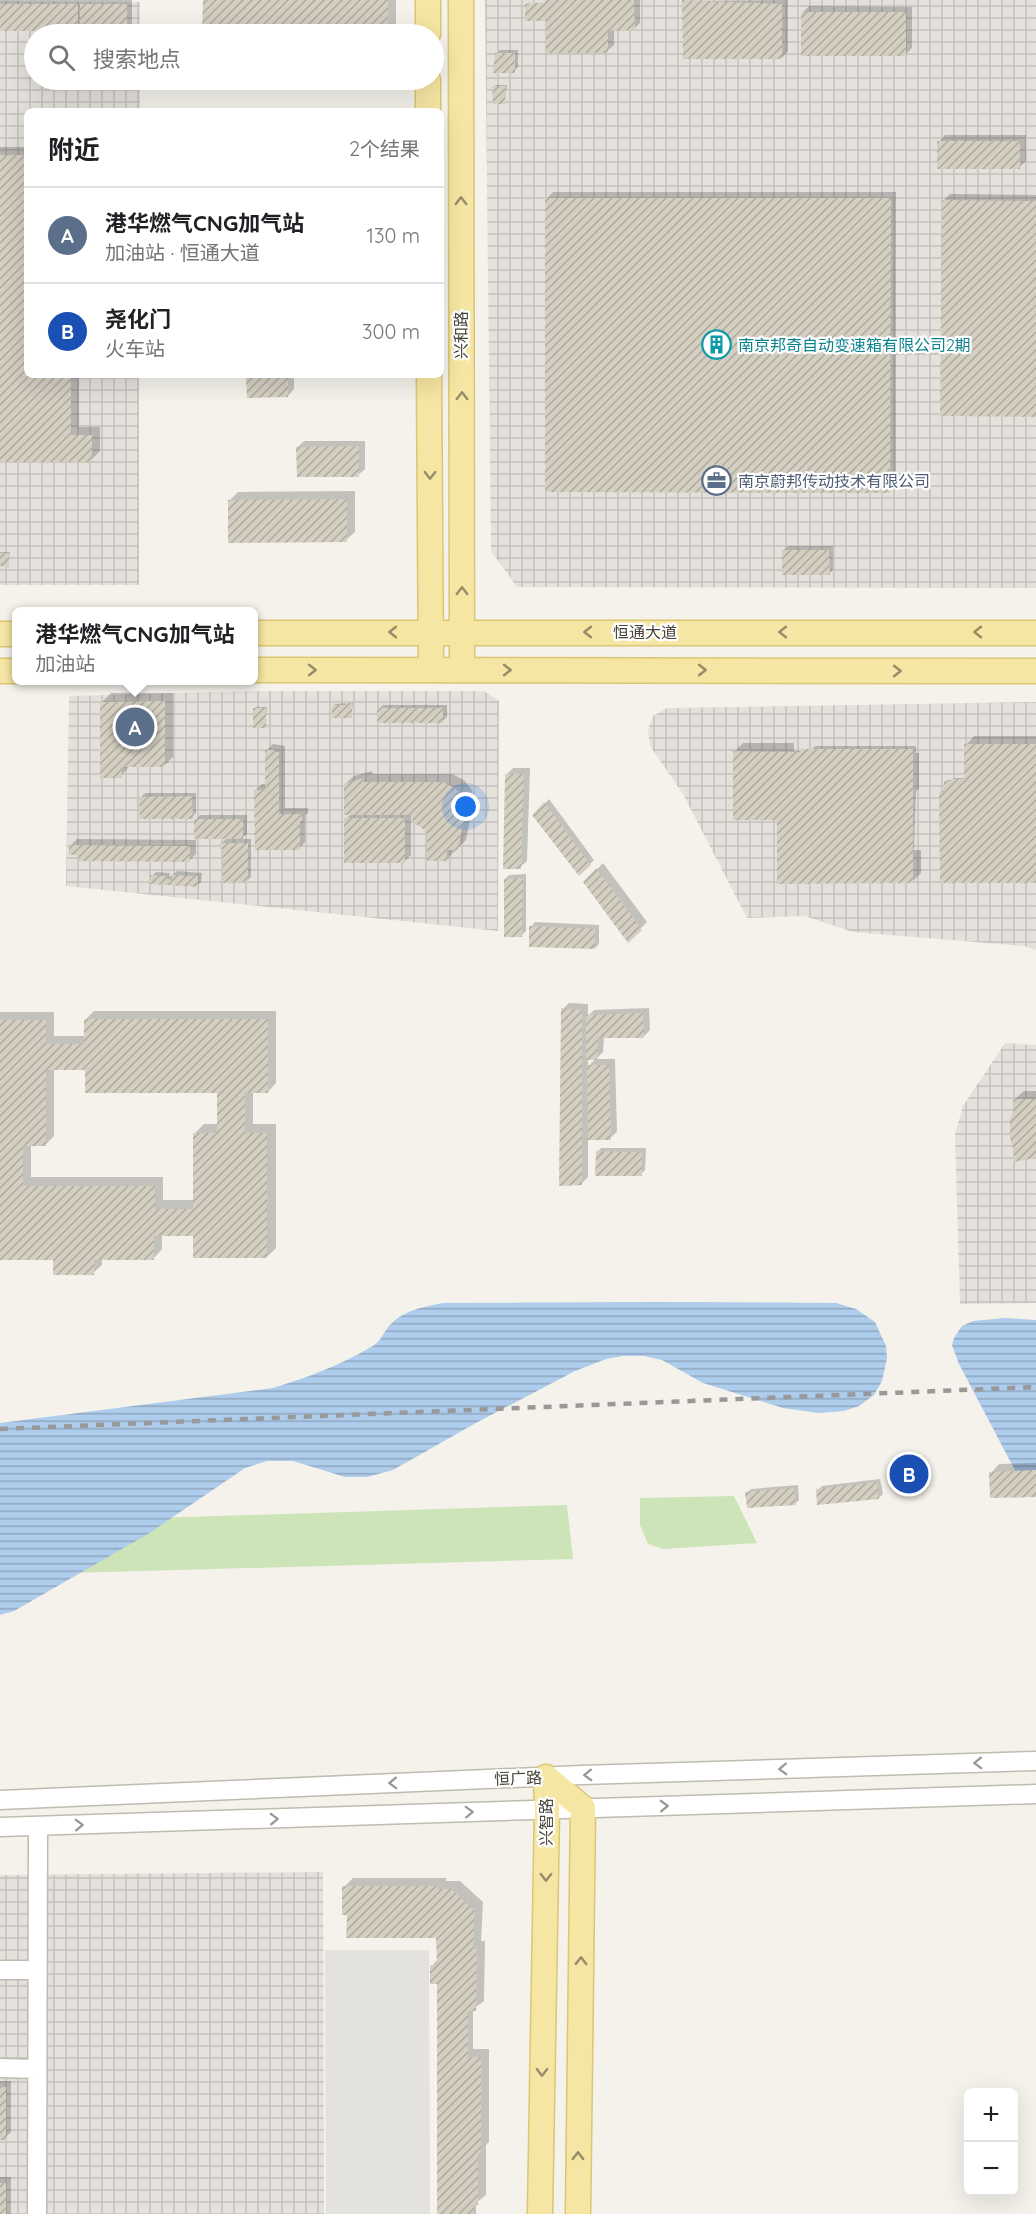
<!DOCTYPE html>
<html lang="zh">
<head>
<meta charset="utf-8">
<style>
	body { margin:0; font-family:Quicksand,"Noto Sans SC",sans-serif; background:#f2f2f2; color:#202124 }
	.controls { position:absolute; right:18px; bottom:18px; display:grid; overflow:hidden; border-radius:9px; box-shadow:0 6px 24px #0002 }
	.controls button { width:54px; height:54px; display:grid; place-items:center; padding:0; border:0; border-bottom:2px solid #e0e0e0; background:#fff; color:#202124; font:30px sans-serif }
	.you { position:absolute; left:466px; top:807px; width:21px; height:21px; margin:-15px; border:4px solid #fff; border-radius:50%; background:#1a73e8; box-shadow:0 0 0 9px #1a73e833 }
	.badge { display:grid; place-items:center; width:39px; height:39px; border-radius:50%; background:#db2777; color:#fff; font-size:20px; font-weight:700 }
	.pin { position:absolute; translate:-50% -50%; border:3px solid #fff; box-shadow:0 2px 6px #0006 }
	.popup { position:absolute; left:12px; top:607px; width:246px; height:78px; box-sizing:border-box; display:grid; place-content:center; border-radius:9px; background:#fff; filter:drop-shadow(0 2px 4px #0005); font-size:20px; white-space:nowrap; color:#757577 }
	.popup b { font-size:22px; color:#202124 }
	.popup::after { content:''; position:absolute; left:50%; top:100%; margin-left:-12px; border:12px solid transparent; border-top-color:#fff }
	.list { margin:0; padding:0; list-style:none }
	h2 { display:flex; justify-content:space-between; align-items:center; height:78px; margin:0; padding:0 24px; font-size:26px }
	h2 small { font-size:20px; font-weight:400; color:#757577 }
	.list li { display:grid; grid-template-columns:39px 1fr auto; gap:18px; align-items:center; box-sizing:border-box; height:96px; padding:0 24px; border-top:2px solid #e0e0e0 }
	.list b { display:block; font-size:22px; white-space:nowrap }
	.list p { margin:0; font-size:20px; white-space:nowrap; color:#757577 }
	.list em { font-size:20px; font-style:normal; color:#757577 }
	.icon { flex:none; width:33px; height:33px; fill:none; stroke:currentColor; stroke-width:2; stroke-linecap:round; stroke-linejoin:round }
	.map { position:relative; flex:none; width:1036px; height:2214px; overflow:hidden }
	.search { position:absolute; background:#fff; box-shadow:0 6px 24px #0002; left:24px; top:24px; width:420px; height:66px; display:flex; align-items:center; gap:15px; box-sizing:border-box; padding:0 21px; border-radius:33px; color:#757577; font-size:22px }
	.panel { position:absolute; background:#fff; box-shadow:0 6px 24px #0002; left:24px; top:108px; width:420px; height:270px; border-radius:9px }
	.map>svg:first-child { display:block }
	.industrial { fill:url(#industrial-grid) }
	.grass { fill:#cce4b8 }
	.parking { fill:#e3e2df }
	.water { fill:url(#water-rules) }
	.shadow { fill:#0003; fill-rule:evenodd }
	.building { fill:url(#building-hatch); fill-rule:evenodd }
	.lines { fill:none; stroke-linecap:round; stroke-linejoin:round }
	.minor-casing { stroke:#bfbbae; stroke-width:21 }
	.major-casing { stroke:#dac673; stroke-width:27 }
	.minor { stroke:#fff; stroke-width:18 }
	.major { stroke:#f6e6a3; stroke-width:24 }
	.rail { stroke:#999; stroke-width:4.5; stroke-dasharray:8 8; stroke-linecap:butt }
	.oneway { stroke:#968d69 }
	.oneway2 { stroke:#9a9893 }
	.labels { text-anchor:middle; stroke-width:4.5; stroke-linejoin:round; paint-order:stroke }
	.street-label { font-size:16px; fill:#48443a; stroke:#fff }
	.culture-label { font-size:16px; fill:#0d838f; stroke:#fff; text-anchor:start }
	.service-label { font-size:16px; fill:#4e5e75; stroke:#fff; text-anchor:start }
</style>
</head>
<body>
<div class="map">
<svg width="1036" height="2214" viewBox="0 0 1036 2214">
	<defs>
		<pattern id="industrial-grid" width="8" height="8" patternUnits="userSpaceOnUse" patternTransform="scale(1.5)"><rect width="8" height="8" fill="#e4e1dc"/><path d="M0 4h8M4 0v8" fill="none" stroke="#c5c2be"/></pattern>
		<pattern id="water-rules" width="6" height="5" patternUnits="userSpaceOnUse" patternTransform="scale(1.5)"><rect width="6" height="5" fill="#aecceb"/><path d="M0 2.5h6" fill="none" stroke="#90a7bf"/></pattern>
		<pattern id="building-hatch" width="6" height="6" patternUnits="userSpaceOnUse" patternTransform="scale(1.5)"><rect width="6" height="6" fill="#d5cfc2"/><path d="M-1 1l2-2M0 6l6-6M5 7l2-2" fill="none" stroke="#afaa9f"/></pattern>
	</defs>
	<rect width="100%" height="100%" fill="#f4f2eb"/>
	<path class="industrial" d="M485 0H1036V588L517 587 491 551Z
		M0 1 140 2V34H34V80H140V111H27V375H139V585H0Z
		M251 691H484L499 701 498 931 66 886 69 696Z
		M1036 702V950L1024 946 853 932 805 916 747 918 683 794 650 746 648 730 653 716 667 708Z
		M1005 1043 1036 1045V1303L960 1304 955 1134 963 1106Z
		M323 1872 324 2214H0V1875Z"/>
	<path class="grass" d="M734 1496 757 1543 663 1549 648 1544 640 1525V1498Z
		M567 1505 573 1559 0 1575V1523Z"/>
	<path class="parking" d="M325 1950H429L430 2214H326Z"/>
	<path class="water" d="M657 1302 836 1303 856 1309 875 1322 886 1346 887 1358 882 1381 874 1395 859 1406 844 1411 818 1413 783 1408 703 1383 662 1360 644 1356H623L606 1359 575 1371 474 1424 393 1470 367 1477H345L293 1461H267L245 1468 148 1534 14 1611 0 1615V1423L273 1388C306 1378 341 1365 371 1347 380 1343 383 1333 389 1326 403 1310 424 1307 443 1303Z
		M1005 1318 1036 1320V1496L1018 1476 959 1364 952 1345 954 1338 962 1326 973 1321Z"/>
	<path class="shadow" d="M0 0H132V24H138V34H125V32L118 29 81 26 77 30 0 29Z
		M204 0H396V34H204Z
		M553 0H640V23L634 29H614V45L607 51 547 19 527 4 529 2V5L553 2Z
		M788 0V51L782 58 683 1Z
		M809 6 912 7V48L906 54 802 13Z
		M500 50H518V67L514 71 496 54Z
		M118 80H138L131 86H118Z
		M204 80H393L387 85 204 84Z
		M495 85H507L504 103 494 87Z
		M945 135H1026V161L1020 167 939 142Z
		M0 147H27V375H79V427H100V451L91 460H0Z
		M553 192H896V485L889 491 547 198Z
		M950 194 1036 195V415L943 201Z
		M248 375H294V389L288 396Z
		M304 441H365V469L358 475 298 447Z
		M355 491V532L346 540 229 501 238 492Z
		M788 546H833V570L829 574 784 550Z
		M0 552H10L8 565H0Z
		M111 693H173V757L165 765H130L121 776 102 702Z
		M353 703 351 717 333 706 335 704Z
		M383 705H447V717L443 721 379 709Z
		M256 707H267L265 727 255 709Z
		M974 736H1036V882L941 793 945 789 947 780H952L954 778H966V745Z
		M743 743H794V751H810L815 746H916V753H919V789L916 791 914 850H921V873L912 882 778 819 734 752Z
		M273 744 285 746V808H308V813L305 815V842L299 849 255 791 262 784H267V750Z
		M513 768H530L527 861 520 867 507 774Z
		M372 771V774H452L464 780 472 790 473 804 466 840 447 859 429 832 411 813V855L405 861 346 819 351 814 345 784 354 776Z
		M145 793H196V813L192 817 141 797Z
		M549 799 594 860 580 874 534 815Z
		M200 815H247V834L241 839H251V877L247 881 222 843 227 838H196V854L190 860 80 854 71 845 77 839 196 840V820Z
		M603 863 647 922 628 941 585 882Z
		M177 871 202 873 201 882 197 886 152 876 156 872 170 873 169 876H172Z
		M526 874V931L522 935 505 879 509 875Z
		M535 922 599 925V944L595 948 531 927Z
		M569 1003 588 1004V1016L594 1010 649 1008 650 1030 643 1037H604L603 1052 597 1058H588V1067L595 1059H615L617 1132 610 1138 588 1139V1177L581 1184 563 1009Z
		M94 1011H276V1083L268 1092H253V1124H276V1248L267 1257 195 1234H162V1249L154 1258H102V1265L93 1273 54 1258 0 1257V1012H54V1036H86V1019ZM54 1068H86L218 1092V1124H204L195 1133V1200H163V1177H31V1145H45L54 1136Z
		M1024 1091H1036V1156L1016 1108 1015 1099Z
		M601 1148H646L645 1170 641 1174 597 1152Z
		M1036 1463V1495L991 1473 999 1464Z
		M880 1479 883 1494 879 1498 818 1490 822 1486Z
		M798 1485 799 1500 795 1504 747 1493 751 1489Z
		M353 1878H446V1881H460L483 1902 481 1941H485L484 2001 473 2009V2049H489V2142L486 2145V2195L476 2203V2214H438V1983L432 1966 438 1959V1937L348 1914 344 1887Z
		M0 2081H11V2132L5 2138H0Z
		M0 2177H11V2214H0Z"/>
	<path class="building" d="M203 0H388V34H202Z
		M546 0H634L635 30 608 31V53H546V21H525V4L546 2Z
		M682 0 782 4V59H683Z
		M0 4H78V31H0Z
		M80 4H127V30H132V34L117 33V30H80Z
		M801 12H906V56H801Z
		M495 53H515V73H493Z
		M117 80H132V88H117Z
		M202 80H388V86H202Z
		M492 86H506L505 104H493Z
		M937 141H1020V169H937Z
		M0 155H27V375H71V435H92V462H0Z
		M545 198H891L890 493 545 492Z
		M942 200 1036 201V417L940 416Z
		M246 375H288V397L247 398Z
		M359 446V477H297L296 447Z
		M347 499V542L228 543V500Z
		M782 550H829L830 575H782Z
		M0 553H9V567L0 566Z
		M165 701V767H122V778H100V702Z
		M346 703H352V718H332V705H346Z
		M253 708H266V728H253Z
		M377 708H443V723H377Z
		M964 744H1036V883H940L939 792H944V781H951V779H964Z
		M800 749H913V883L777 884V820H733V751L800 752Z
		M265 750H275V752H279V814H302V821H300V850H255L254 790H265Z
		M505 774H524L521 869H503Z
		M364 778V782H443L456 789 465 802V814L458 850H447V861H427V832L413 822 411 815H344V784Z
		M192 796 193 819H140L139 797Z
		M544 802 591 865 579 876 532 815Z
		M344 818H405V863H344Z
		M194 819H243V839H194Z
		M220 843H248V882L223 883V849H220Z
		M69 845 190 846V862L79 861V855H69Z
		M596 868 642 930 628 943 583 882Z
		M150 875 166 876V879L172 880V875L198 876V887L150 884Z
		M523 878 522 937H504V879Z
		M529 926 595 929V949L529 947Z
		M561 1008 582 1010V1185L559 1186Z
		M643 1013 644 1038H598L597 1060H586V1015Z
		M84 1019H268V1093H245V1133H267V1258H193V1236H154V1260H94V1275H53V1260H0V1020H46V1044H84ZM46 1070H85V1093H217V1133H193V1209H155V1186H23V1146H46Z
		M587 1065H609L611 1140H588Z
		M1013 1099H1036V1158L1013 1162 1014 1151 1010 1138V1120L1014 1108Z
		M596 1151 642 1152V1176H595Z
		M1036 1470V1497L990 1498 989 1472Z
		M877 1482 879 1499 817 1505 816 1489Z
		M794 1488 796 1505 747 1508 745 1492Z
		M342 1886H438V1889H451L475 1911 473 1949H477L476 2011H468V2058L481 2057V2153H478V2205H473V2214H437V1984H430V1965H437L436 1938H346L347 1915H342Z
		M0 2087H6V2140H0Z
		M0 2183H6V2214H0Z"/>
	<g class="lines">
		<defs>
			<path id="minor" d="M0 1800 582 1775 1036 1761
				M0 1827 1036 1794
				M0 1970H37
				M0 2068 37 2069
				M37 2214 38 1826"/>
			<path id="major" d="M428 0V34
				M461 0 462 670
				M428 80V111
				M429 375 431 670
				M254 633H1036
				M0 634H16
				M254 670 1036 671
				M0 671H16
				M546 1777 583 1808 578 2214
				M540 2214 547 1809 546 1777"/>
		</defs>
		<use href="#minor" class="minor-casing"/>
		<use href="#major" class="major-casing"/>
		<use href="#minor" class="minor"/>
		<use href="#major" class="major"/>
		<path class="rail" d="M0 1429 1036 1387"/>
	</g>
	<defs><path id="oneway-chevron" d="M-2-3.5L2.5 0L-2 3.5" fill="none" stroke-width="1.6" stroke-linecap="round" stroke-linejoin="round" transform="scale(1.5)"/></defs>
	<g class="oneway">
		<use href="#oneway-chevron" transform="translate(461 201) rotate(-90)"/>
		<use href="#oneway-chevron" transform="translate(462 396) rotate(-90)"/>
		<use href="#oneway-chevron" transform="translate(430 475) rotate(90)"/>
		<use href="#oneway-chevron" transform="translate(462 591) rotate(-90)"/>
		<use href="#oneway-chevron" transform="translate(393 632) rotate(180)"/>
		<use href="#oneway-chevron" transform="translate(588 632) rotate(-180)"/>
		<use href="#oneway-chevron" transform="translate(783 632) rotate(-180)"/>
		<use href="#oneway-chevron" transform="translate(978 632) rotate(-180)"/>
		<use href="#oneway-chevron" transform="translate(312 670)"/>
		<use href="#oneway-chevron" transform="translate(507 670)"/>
		<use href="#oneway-chevron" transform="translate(702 670)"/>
		<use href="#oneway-chevron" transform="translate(897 671)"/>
		<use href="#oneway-chevron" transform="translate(546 1877) rotate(91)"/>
		<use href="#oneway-chevron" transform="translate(581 1961) rotate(-89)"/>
		<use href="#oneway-chevron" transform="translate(542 2072) rotate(91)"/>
		<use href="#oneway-chevron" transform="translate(578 2156) rotate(-89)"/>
	</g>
	<g class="oneway2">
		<use href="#oneway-chevron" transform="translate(978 1763) rotate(178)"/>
		<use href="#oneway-chevron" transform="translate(783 1769) rotate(178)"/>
		<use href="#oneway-chevron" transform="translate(588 1775) rotate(178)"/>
		<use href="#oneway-chevron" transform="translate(393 1783) rotate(178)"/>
		<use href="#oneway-chevron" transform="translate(664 1806) rotate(-2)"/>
		<use href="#oneway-chevron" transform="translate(469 1812) rotate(-2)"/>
		<use href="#oneway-chevron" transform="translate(274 1819) rotate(-2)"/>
		<use href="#oneway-chevron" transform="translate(79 1825) rotate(-2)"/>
	</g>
	<defs>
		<symbol id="building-ring" viewBox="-11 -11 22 22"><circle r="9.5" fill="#fff" stroke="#0f9aa8" stroke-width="1.5"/><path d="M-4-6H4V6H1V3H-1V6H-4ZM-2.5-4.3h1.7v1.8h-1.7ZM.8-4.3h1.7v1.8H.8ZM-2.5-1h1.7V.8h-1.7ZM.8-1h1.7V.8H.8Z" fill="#0f9aa8"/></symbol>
		<symbol id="office-ring" viewBox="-11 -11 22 22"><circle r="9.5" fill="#fff" stroke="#5c6f8a" stroke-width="1.5"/><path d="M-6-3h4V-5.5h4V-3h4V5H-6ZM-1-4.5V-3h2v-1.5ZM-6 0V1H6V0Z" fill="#5c6f8a"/></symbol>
	</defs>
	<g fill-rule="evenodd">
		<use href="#building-ring" x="700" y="328" width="33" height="33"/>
		<use href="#office-ring" x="700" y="464" width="33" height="33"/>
	</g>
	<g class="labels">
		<g class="street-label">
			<text transform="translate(461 335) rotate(-90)" y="6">兴和路</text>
			<text x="645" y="638">恒通大道</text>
			<text transform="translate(518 1778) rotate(-2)" y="6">恒广路</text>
			<text transform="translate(546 1822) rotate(-90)" y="6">兴智路</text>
		</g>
		<g class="culture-label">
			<text x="738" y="351">南京邦奇自动变速箱有限公司2期</text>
		</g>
		<g class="service-label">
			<text x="738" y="487">南京蔚邦传动技术有限公司</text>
		</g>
	</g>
</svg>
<div class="controls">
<button>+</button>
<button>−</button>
</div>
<div class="you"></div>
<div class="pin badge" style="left:135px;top:727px;background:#5c6f8a">A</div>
<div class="popup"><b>港华燃气CNG加气站</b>加油站</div>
<div class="pin badge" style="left:909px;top:1474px;background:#1a4fb4">B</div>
<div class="search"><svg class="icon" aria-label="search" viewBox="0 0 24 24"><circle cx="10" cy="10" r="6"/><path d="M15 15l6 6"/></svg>搜索地点</div>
<section class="panel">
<h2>附近<small>2个结果</small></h2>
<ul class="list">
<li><span class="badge" style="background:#5c6f8a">A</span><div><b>港华燃气CNG加气站</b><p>加油站 · 恒通大道</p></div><em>130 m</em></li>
<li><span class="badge" style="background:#1a4fb4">B</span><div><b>尧化门</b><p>火车站</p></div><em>300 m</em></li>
</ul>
</section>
</div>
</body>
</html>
